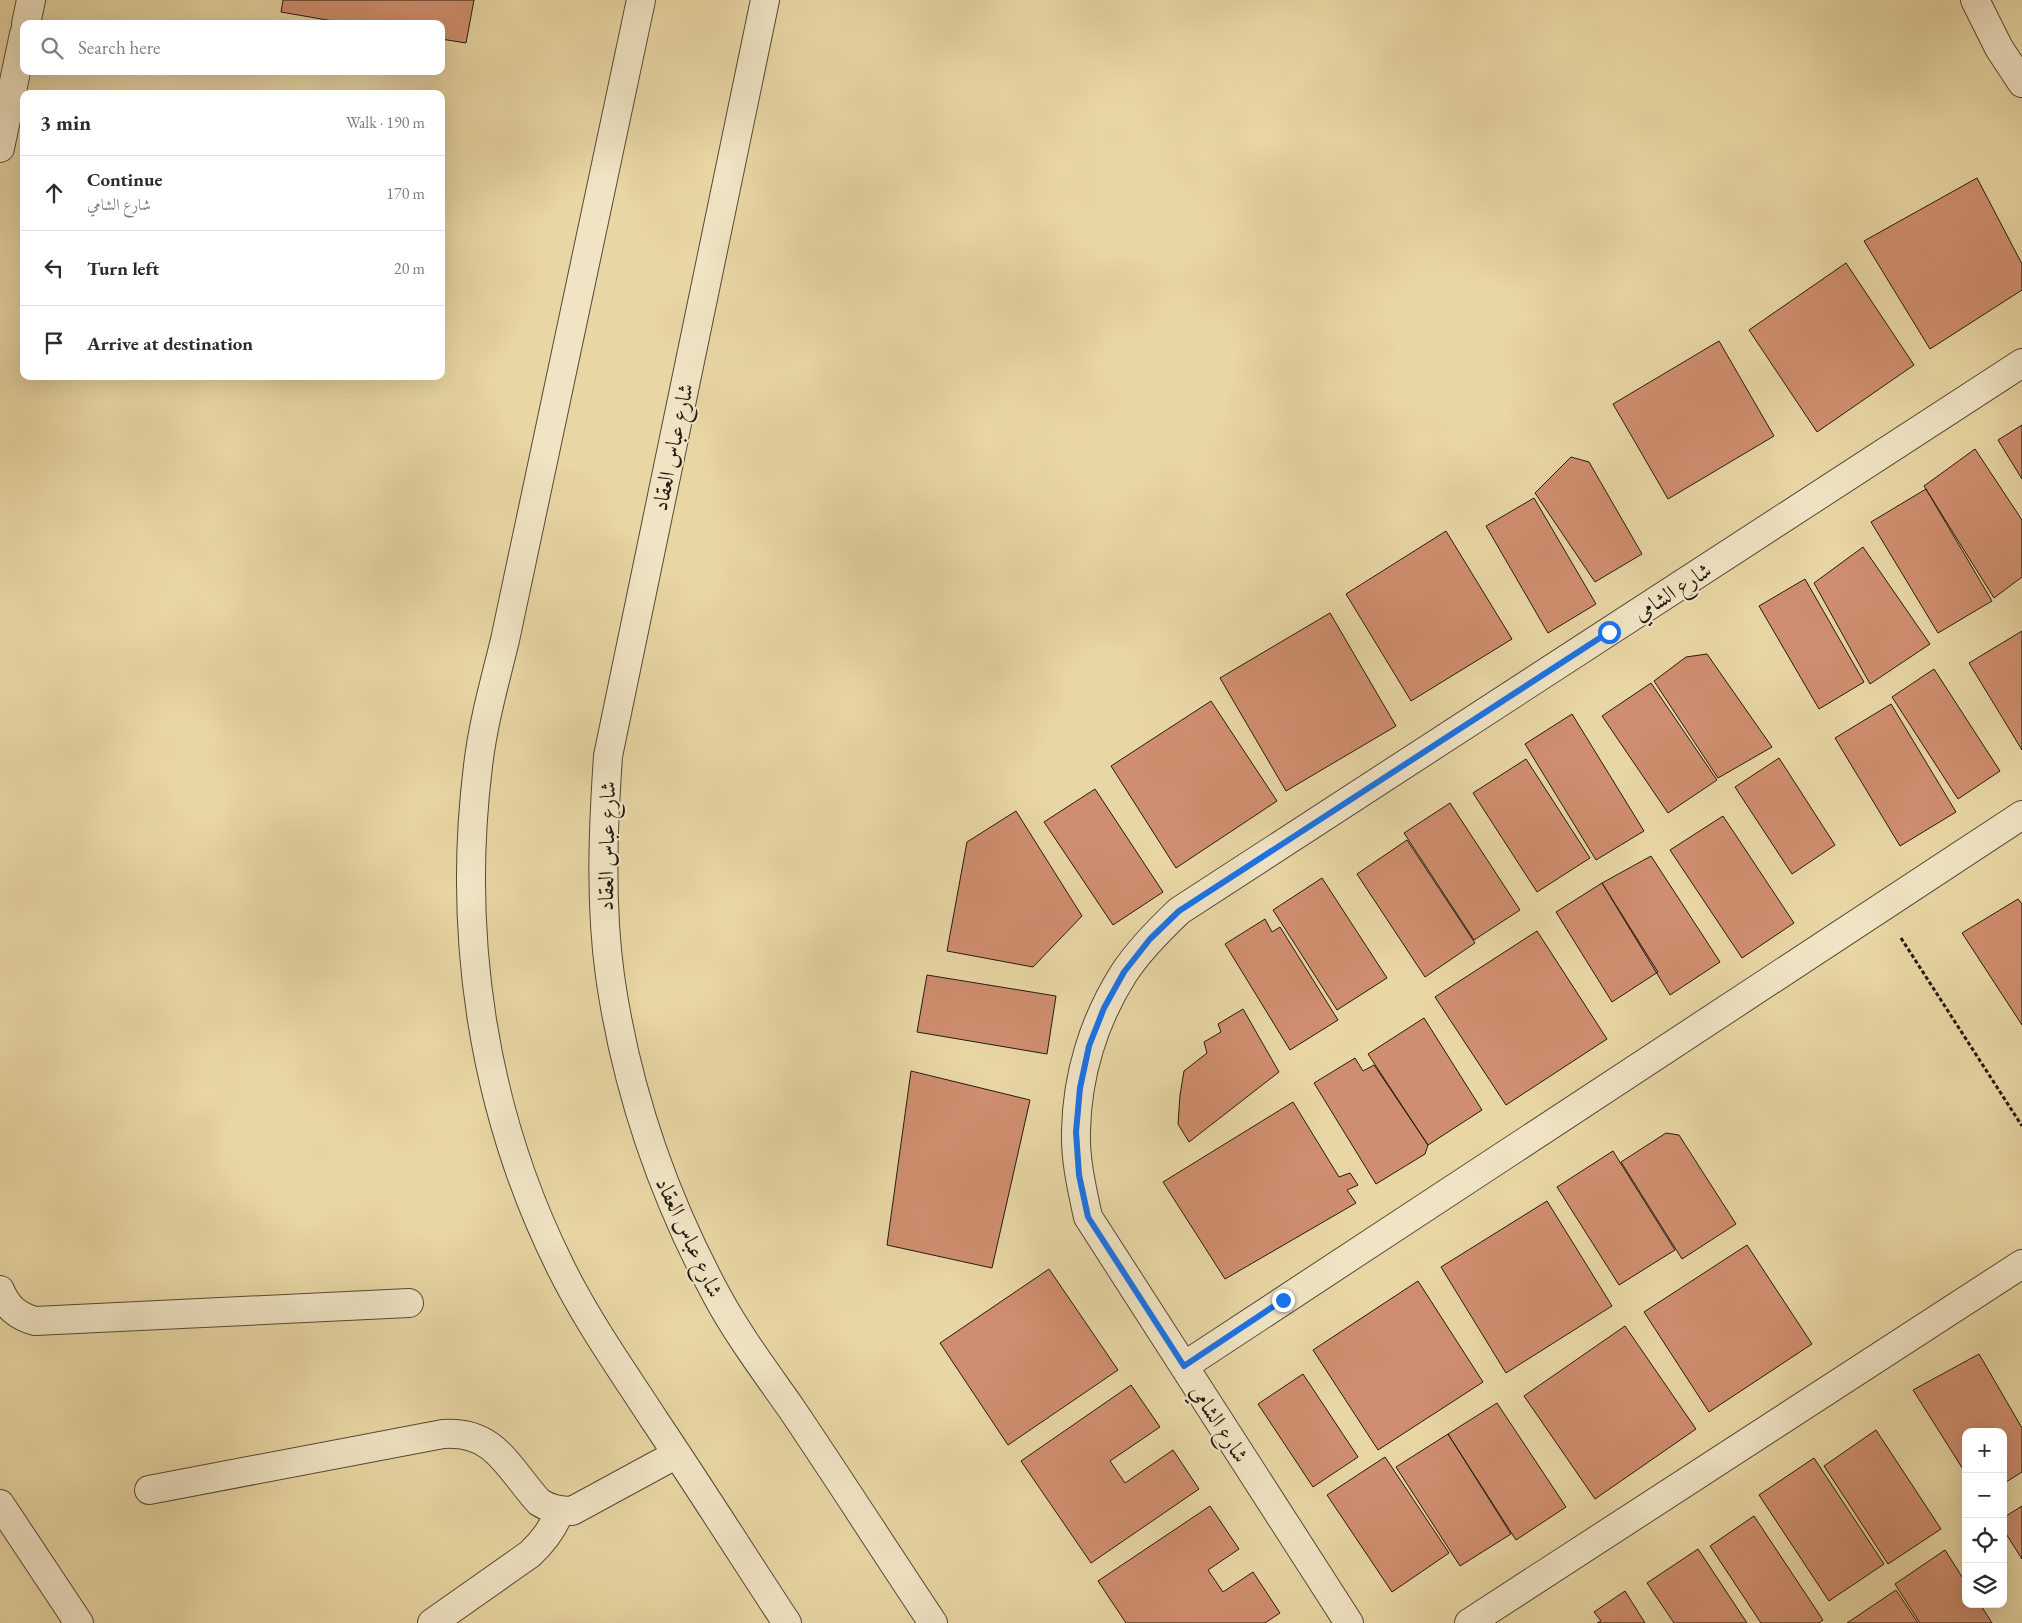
<!DOCTYPE html>
<html lang="en">
<head>
<meta charset="utf-8">
<style>
	body { margin:0; font-family:"EB Garamond",Amiri,serif; background:#f7f7f7; color:#2b2b33 }
	.controls { position:absolute; right:15px; bottom:15px; display:grid; overflow:hidden; border-radius:10px; box-shadow:0 5px 20px #0002 }
	.controls button { width:45px; height:45px; display:grid; place-items:center; padding:0; border:0; border-bottom:1px solid #e1e1e2; background:#fff; color:#2b2b33; font:25px sans-serif }
	.stop { position:absolute; width:15px; height:15px; margin:-11px; border:4px solid #1a73e8; border-radius:50%; background:#fff }
	.stop.end { background:#1a73e8; border-color:#fff; box-shadow:0 1px 5px #0008 }
	.list { margin:0; padding:0; list-style:none }
	h2 { display:flex; justify-content:space-between; align-items:center; height:65px; margin:0; padding:0 20px; font-size:21px }
	h2 small { font-size:16px; font-weight:400; color:#7c7c81 }
	.list li { display:grid; grid-template-columns:32px 1fr auto; gap:15px; align-items:center; box-sizing:border-box; height:75px; padding:0 20px; border-top:1px solid #e1e1e2 }
	.list b { display:block; font-size:19px; white-space:nowrap }
	.list p { margin:0; font-size:16px; white-space:nowrap; color:#7c7c81 }
	.list em { font-size:16px; font-style:normal; color:#7c7c81 }
	.icon { flex:none; width:28px; height:28px; fill:none; stroke:currentColor; stroke-width:2; stroke-linecap:round; stroke-linejoin:round }
	.map { position:relative; flex:none; width:2022px; height:1623px; overflow:hidden }
	.search { position:absolute; background:#fff; box-shadow:0 5px 20px #0002; left:20px; top:20px; width:425px; height:55px; display:flex; align-items:center; gap:12px; box-sizing:border-box; padding:0 18px; border-radius:10px; color:#7c7c81; font-size:19px }
	.panel { position:absolute; background:#fff; box-shadow:0 5px 20px #0002; left:20px; top:90px; width:425px; height:290px; border-radius:10px }
	.map>svg:first-child { display:block }
	.building { fill:#cf8e6f; stroke:#251a10 }
	.lines { fill:none; stroke-linecap:round; stroke-linejoin:round }
	.minor-casing { stroke:#564935; stroke-width:30 }
	.path { stroke:#251a10; stroke-width:3; stroke-dasharray:4 2.5; stroke-linecap:butt }
	.minor { stroke:#f0e4c4; stroke-width:28 }
	.route { stroke:#1a73e8; stroke-width:6 }
	.labels { text-anchor:middle; stroke-width:4; stroke-linejoin:round; paint-order:stroke }
	.street-label { font-size:22px; fill:#251a10; stroke:#f0e4c4 }
</style>
</head>
<body>
<div class="map">
<svg width="2022" height="1623" viewBox="0 0 2022 1623">
	<rect width="100%" height="100%" fill="#e8d6a4"/>
	<filter id="stains"><feTurbulence type="fractalNoise" baseFrequency=".004" numOctaves="4"/><feColorMatrix values="0 0 0 0 .2 0 0 0 0 .09 0 0 0 0 .02 0 0 0 .5 -.17"/></filter>
	<radialGradient id="worn" r=".72"><stop offset=".6" stop-color="#630" stop-opacity="0"/><stop offset="1" stop-color="#630" stop-opacity=".3"/></radialGradient>
	<path class="building" d="M283 0H474L466 43 441 39V24H350L281 12Z
		M1977 178 2022 264V290L1930 349 1864 241Z
		M1846 263 1914 365 1817 432 1749 330Z
		M1719 341 1774 436 1668 499 1613 404Z
		M2022 425V479L1998 440Z
		M1975 449 2022 520V577L1994 598 1924 486Z
		M1571 457 1589 462 1642 554 1595 582 1535 493Z
		M1926 489 1992 601 1938 633 1871 522Z
		M1534 498 1596 604 1548 633 1486 526Z
		M1446 531 1512 639 1411 701 1346 594Z
		M1863 547 1930 644 1870 684 1814 583Z
		M1805 579 1864 682 1819 709 1759 606Z
		M1330 613 1396 726 1286 791 1220 678Z
		M2022 631V750L1969 663Z
		M1707 654 1772 747 1718 778 1654 681 1686 657Z
		M1934 669 2000 771 1958 799 1892 697Z
		M1651 683 1717 780 1668 813 1602 716Z
		M1211 701 1277 801 1176 868 1111 766Z
		M1891 704 1956 812 1900 846 1835 738Z
		M1572 714 1644 831 1596 860 1525 744Z
		M1779 758 1835 845 1792 874 1735 787Z
		M1526 759 1590 858 1537 892 1473 793Z
		M1095 789 1163 892 1113 925 1044 822Z
		M1450 803 1520 910 1474 940 1404 833Z
		M1016 811 1082 916 1033 967 947 951 967 842Z
		M1723 816 1794 923 1742 958 1670 850Z
		M1407 840 1475 943 1425 977 1357 874Z
		M1651 856 1720 962 1670 995 1602 883Z
		M1322 878 1387 978 1337 1010 1273 910Z
		M1602 883 1658 972 1612 1002 1556 912Z
		M2018 899 2022 904V1025L1962 933Z
		M1265 919 1272 932 1280 927 1338 1020 1290 1050 1225 944Z
		M1537 931 1607 1039 1506 1105 1435 997Z
		M927 975 1056 996 1047 1054 917 1032Z
		M1243 1009 1279 1072 1189 1142 1178 1124 1180 1095 1184 1071 1207 1053 1204 1042 1221 1032 1218 1024Z
		M1424 1018 1482 1110 1428 1145 1368 1054Z
		M1355 1058 1363 1071 1374 1065 1428 1145 1425 1154 1376 1184 1314 1083Z
		M911 1071 1030 1100 992 1268 887 1245Z
		M1293 1102 1339 1177 1350 1173 1358 1185 1347 1190 1356 1203 1225 1279 1163 1182Z
		M1666 1133 1679 1135 1736 1224 1682 1259 1621 1162Z
		M1613 1151 1675 1250 1619 1285 1557 1187Z
		M1547 1201 1612 1306 1506 1373 1441 1267Z
		M1747 1245 1812 1344 1709 1412 1644 1312Z
		M1049 1269 1118 1370 1008 1445 940 1343Z
		M1418 1281 1483 1382 1378 1450 1313 1350Z
		M1625 1326 1696 1429 1595 1499 1524 1396Z
		M1979 1354 2022 1428V1472L2003 1484V1432H1966V1474L1913 1390Z
		M1303 1374 1358 1457 1313 1487 1258 1404Z
		M1131 1385 1160 1427 1110 1461 1125 1483 1173 1450 1199 1489 1091 1563 1021 1461Z
		M1497 1403 1566 1507 1516 1540 1448 1434Z
		M1876 1430 1941 1529 1888 1564 1824 1466Z
		M1448 1434 1511 1534 1460 1566 1396 1467Z
		M1385 1457 1449 1553 1392 1592 1327 1495Z
		M1814 1458 1884 1564 1829 1601 1759 1495Z
		M1210 1506 1239 1549 1208 1570 1223 1592 1253 1572 1280 1613 1265 1623H1126L1098 1581Z
		M2022 1506V1559L2003 1529V1518Z
		M1754 1516 1823 1620 1819 1623H1761L1710 1546Z
		M1698 1549 1747 1623H1674L1647 1583Z
		M1945 1550 1966 1583V1604H1980L1992 1623H1920L1895 1584Z
		M1896 1590 1918 1623H1847Z
		M1625 1591 1645 1623H1597L1601 1621 1594 1612Z"/>
	<g class="lines">
		<defs>
			<path id="minor" d="M641 0 505 640C495 681 483 723 478 766 457 936 483 1111 560 1266 587 1321 622 1370 655 1421 700 1488 743 1556 787 1623
				M765 0 608 756C603 829 600 903 610 976 626 1088 663 1196 717 1296 738 1335 765 1371 791 1408 839 1479 885 1551 933 1623
				M1975 0 1999 48 2022 83
				M26 24 31 0
				M0 148 24 34
				M0 1290C7 1307 17 1316 35 1321L409 1303
				M1184 1366 2022 815
				M149 1490 443 1434C495 1430 508 1468 539 1502 550 1509 559 1511 572 1511L677 1454
				M0 1504 79 1623
				M432 1623 530 1554C544 1541 553 1529 560 1511
				M1349 1623 1088 1217C1082 1189 1075 1160 1076 1131 1077 1075 1094 1020 1124 973 1139 950 1159 930 1179 911L2022 363
				M1469 1623 2022 1264"/>
		</defs>
		<use href="#minor" class="minor-casing"/>
		<path class="path" d="M1901 938 2022 1126"/>
		<use href="#minor" class="minor"/>
	</g>
	<g class="lines">
		<path class="route" d="M1283 1300 1184 1366 1088 1217 1079 1175 1076 1132 1080 1088 1089 1046 1104 1008 1124 972 1150 939 1179 911 1609 632"/>
	</g>
	<g class="labels">
		<g class="street-label">
			<text transform="translate(672 447) rotate(-78)" y="8">شارع عباس العقاد</text>
			<text transform="translate(1672 591) rotate(-33)" y="8">شارع الشامي</text>
			<text transform="translate(606 846) rotate(-89)" y="8">شارع عباس العقاد</text>
			<text transform="translate(690 1237) rotate(65)" y="8">شارع عباس العقاد</text>
			<text transform="translate(1220 1423) rotate(57)" y="8">شارع الشامي</text>
		</g>
	</g>
	<rect width="100%" height="100%" filter="url(#stains)"/>
	<rect width="100%" height="100%" fill="url(#worn)"/>
</svg>
<div class="controls">
<button>+</button>
<button>−</button>
<button><svg class="icon" aria-label="locate" viewBox="0 0 24 24"><circle cx="12" cy="12" r="6"/><path d="M12 2v4M12 18v4M2 12h4M18 12h4"/></svg></button>
<button><svg class="icon" aria-label="layers" viewBox="0 0 24 24"><path d="M12 4l9 5-9 5-9-5zM3 14l9 5 9-5"/></svg></button>
</div>
<div class="stop" style="left:1609px;top:632px"></div>
<div class="stop end" style="left:1283px;top:1300px"></div>
<div class="search"><svg class="icon" aria-label="search" viewBox="0 0 24 24"><circle cx="10" cy="10" r="6"/><path d="M15 15l6 6"/></svg>Search here</div>
<section class="panel">
<h2>3 min<small>Walk · 190 m</small></h2>
<ul class="list">
<li><svg class="icon" aria-label="ahead" viewBox="0 0 24 24"><path d="M12 20V5M6 11l6-6 6 6"/></svg><div><b>Continue</b><p>شارع الشامي</p></div><em>170 m</em></li>
<li><svg class="icon" aria-label="left" viewBox="0 0 24 24"><path d="M17 20v-9H6M10 6l-5 5 5 5"/></svg><div><b>Turn left</b></div><em>20 m</em></li>
<li><svg class="icon" aria-label="arrive" viewBox="0 0 24 24"><path d="M6 21V4h12l-3 4 3 4H6"/></svg><div><b>Arrive at destination</b></div></li>
</ul>
</section>
</div>
</body>
</html>
